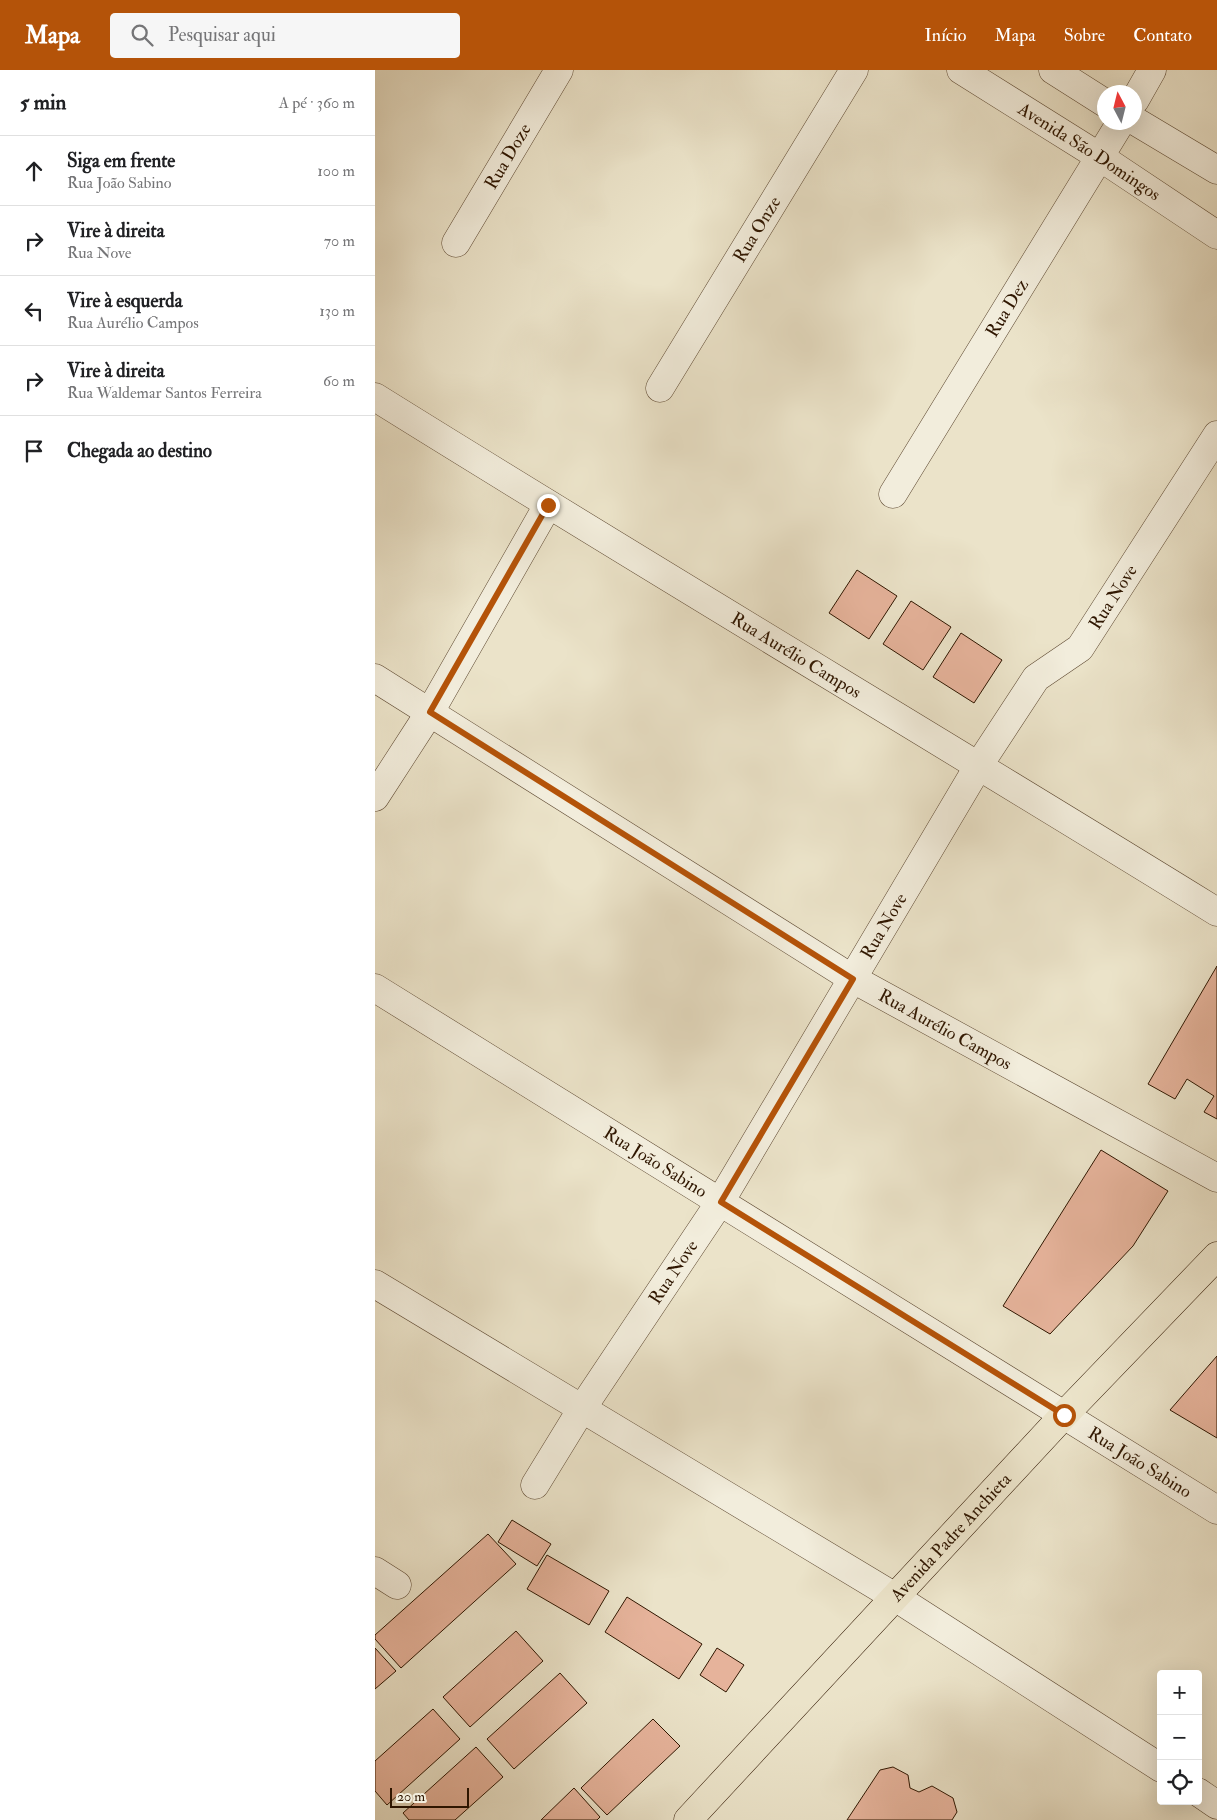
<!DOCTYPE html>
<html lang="pt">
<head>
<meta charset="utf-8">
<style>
	body { margin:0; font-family:"IM FELL Double Pica",serif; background:#f6f6f6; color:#202124 }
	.controls { position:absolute; right:15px; bottom:15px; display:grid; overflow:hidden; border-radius:5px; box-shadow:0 5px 20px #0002 }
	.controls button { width:45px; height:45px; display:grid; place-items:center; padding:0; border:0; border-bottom:1px solid #e0e0e0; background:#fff; color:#202124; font:25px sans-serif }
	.compass { position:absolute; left:722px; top:15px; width:45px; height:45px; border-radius:50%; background:#fff; box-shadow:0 5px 20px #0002; rotate:353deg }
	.scale { position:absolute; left:15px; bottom:12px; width:79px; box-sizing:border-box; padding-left:5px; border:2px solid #2f1600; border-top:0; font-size:14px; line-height:18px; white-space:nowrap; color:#2f1600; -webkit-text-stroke:4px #f2eddc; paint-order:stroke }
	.stop { position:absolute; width:15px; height:15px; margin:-11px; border:4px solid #b45309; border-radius:50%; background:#fff }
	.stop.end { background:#b45309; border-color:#fff; box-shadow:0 1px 5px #0008 }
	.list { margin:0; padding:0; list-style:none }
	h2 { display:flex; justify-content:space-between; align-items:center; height:65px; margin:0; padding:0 20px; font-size:21px }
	h2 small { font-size:16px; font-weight:400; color:#757577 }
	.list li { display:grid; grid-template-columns:32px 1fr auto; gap:15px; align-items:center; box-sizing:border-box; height:70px; padding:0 20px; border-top:1px solid #e0e0e0 }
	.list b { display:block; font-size:19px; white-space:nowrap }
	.list p { margin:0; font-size:16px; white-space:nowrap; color:#757577 }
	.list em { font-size:16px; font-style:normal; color:#757577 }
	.icon { flex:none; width:28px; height:28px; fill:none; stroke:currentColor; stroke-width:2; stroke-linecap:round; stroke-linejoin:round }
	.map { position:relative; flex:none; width:842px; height:1750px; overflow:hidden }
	header { display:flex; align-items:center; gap:30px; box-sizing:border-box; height:70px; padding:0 25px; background:#b45309; color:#fff }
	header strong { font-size:24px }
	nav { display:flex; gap:28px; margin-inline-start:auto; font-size:18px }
	.search { width:350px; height:45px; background:#f6f6f6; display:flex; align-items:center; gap:12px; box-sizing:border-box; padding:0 18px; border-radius:5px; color:#757577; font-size:19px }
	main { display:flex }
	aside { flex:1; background:#fff }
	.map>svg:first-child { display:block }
	.building { fill:#e6b39b; stroke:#2f1600 }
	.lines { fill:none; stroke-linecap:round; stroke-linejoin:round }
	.minor-casing { stroke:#5e4932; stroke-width:29 }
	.major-casing { stroke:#2f1600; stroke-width:29 }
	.minor { stroke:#f2eddc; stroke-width:28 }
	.major { stroke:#ebe3c9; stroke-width:28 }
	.route { stroke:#b45309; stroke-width:6 }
	.labels { text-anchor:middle; stroke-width:4.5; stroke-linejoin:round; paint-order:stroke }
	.street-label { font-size:18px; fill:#2f1600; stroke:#f2eddc }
</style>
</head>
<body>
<header>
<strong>Mapa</strong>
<div class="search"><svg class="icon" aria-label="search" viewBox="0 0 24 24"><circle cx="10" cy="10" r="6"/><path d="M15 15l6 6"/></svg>Pesquisar aqui</div>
<nav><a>Início</a><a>Mapa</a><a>Sobre</a><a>Contato</a></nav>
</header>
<main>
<aside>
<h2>5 min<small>A pé · 360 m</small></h2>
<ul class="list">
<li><svg class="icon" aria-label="ahead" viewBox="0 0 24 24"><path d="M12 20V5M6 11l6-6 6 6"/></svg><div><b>Siga em frente</b><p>Rua João Sabino</p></div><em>100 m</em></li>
<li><svg class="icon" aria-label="right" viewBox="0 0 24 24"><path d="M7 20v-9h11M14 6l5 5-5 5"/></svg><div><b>Vire à direita</b><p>Rua Nove</p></div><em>70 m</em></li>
<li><svg class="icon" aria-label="left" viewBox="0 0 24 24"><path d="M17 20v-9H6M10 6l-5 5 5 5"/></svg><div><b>Vire à esquerda</b><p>Rua Aurélio Campos</p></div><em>130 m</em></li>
<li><svg class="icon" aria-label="right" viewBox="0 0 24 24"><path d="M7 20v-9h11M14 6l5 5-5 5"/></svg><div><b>Vire à direita</b><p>Rua Waldemar Santos Ferreira</p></div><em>60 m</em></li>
<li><svg class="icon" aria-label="arrive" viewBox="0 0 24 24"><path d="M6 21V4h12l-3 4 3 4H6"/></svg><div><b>Chegada ao destino</b></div></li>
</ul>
</aside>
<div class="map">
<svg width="842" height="1750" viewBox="0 0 842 1750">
	<rect width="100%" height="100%" fill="#ebe3c9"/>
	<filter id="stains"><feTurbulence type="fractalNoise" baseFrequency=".004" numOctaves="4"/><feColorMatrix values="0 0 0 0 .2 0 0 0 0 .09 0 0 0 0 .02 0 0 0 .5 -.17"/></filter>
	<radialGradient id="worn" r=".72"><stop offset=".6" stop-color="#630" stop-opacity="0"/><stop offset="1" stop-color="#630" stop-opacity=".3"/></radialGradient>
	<path class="building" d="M482 500 522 526 494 569 454 543Z
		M536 531 576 557 548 600 508 574Z
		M586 563 627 590 599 633 558 607Z
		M842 896V1049L829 1042 839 1026 812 1009 800 1029 773 1014Z
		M726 1080 793 1121 758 1176 675 1264 628 1236Z
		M842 1286V1368L795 1340Z
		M137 1450 176 1474 162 1496 123 1472Z
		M113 1464 141 1494 26 1598 0 1569V1565Z
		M172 1485 234 1521 214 1555 152 1519Z
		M252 1527 327 1574 304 1609 230 1562Z
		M141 1561 168 1591 95 1657 68 1627Z
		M0 1578 21 1601 0 1619Z
		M342 1578 369 1595 351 1622 325 1605Z
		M185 1603 212 1633 139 1699 112 1669Z
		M58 1639 85 1669 12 1735 0 1721V1691Z
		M278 1649 305 1676 232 1745 206 1718Z
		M101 1677 128 1707 80 1750H34L28 1743Z
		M518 1697 533 1705 535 1718 544 1722 557 1716 578 1728 582 1742 577 1750H472L505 1700Z
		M199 1718 225 1747 222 1750H166Z"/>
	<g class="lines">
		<defs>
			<g id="minor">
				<path id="s1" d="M586 0 725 87 842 165"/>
				<path d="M678 0 730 33"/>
				<path d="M760 30 777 0"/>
				<path d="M760 51 842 100"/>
				<path id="s2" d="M81 173 184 0"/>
				<path id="s3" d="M285 318 479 0"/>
				<path id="s4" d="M0 327C279 501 562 669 842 842"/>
				<path id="s5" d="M518 424 746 52"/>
				<path id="s6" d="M0 608 478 909 842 1108"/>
				<path d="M0 727 55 642 173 435"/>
				<path id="s7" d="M0 918 842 1440"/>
				<path d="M0 1214 520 1527 786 1698"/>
				<path id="s8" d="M160 1415 206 1340 345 1132 604 695 661 608 705 578 842 365"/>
				<path d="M0 1501 22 1515"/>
				<path d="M823 1722 842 1735"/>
			</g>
			<g id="major">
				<path id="s9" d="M313 1750 689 1345 842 1186"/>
			</g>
		</defs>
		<use href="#minor" class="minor-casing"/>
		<use href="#major" class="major-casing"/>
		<use href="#minor" class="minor"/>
		<use href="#major" class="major"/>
	</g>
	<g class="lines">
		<path class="route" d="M173 435 55 642 478 909 346 1132 689 1345"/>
	</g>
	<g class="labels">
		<g class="street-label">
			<text dy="6" stroke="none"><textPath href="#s1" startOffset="152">Avenida São Domingos</textPath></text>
			<text dy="6" stroke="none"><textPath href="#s2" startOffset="101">Rua Doze</textPath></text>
			<text dy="6" stroke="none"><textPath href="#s3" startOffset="186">Rua Onze</textPath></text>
			<text dy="6" stroke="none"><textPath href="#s5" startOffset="218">Rua Dez</textPath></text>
			<text dy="6" stroke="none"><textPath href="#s8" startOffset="1064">Rua Nove</textPath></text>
			<text dy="6" stroke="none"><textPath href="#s4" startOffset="494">Rua Aurélio Campos</textPath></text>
			<text dy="6" stroke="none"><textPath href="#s8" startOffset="659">Rua Nove</textPath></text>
			<text dy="6" stroke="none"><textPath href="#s6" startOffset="670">Rua Aurélio Campos</textPath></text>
			<text dy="6" stroke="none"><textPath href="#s7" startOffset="330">Rua João Sabino</textPath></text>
			<text dy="6" stroke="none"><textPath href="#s8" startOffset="254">Rua Nove</textPath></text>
			<text dy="6" stroke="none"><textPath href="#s7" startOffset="900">Rua João Sabino</textPath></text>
			<text dy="6" stroke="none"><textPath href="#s9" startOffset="386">Avenida Padre Anchieta</textPath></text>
		</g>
	</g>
	<rect width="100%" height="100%" filter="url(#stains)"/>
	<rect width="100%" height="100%" fill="url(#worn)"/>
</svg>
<div class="controls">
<button>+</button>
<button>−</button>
<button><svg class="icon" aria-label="locate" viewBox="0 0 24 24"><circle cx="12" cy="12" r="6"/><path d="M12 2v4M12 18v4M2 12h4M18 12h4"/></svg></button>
</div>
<svg class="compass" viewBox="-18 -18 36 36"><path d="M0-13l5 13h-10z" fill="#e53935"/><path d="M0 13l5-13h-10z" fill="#757577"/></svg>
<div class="scale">20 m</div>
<div class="stop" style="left:689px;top:1345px"></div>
<div class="stop end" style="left:173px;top:435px"></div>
</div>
</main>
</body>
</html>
